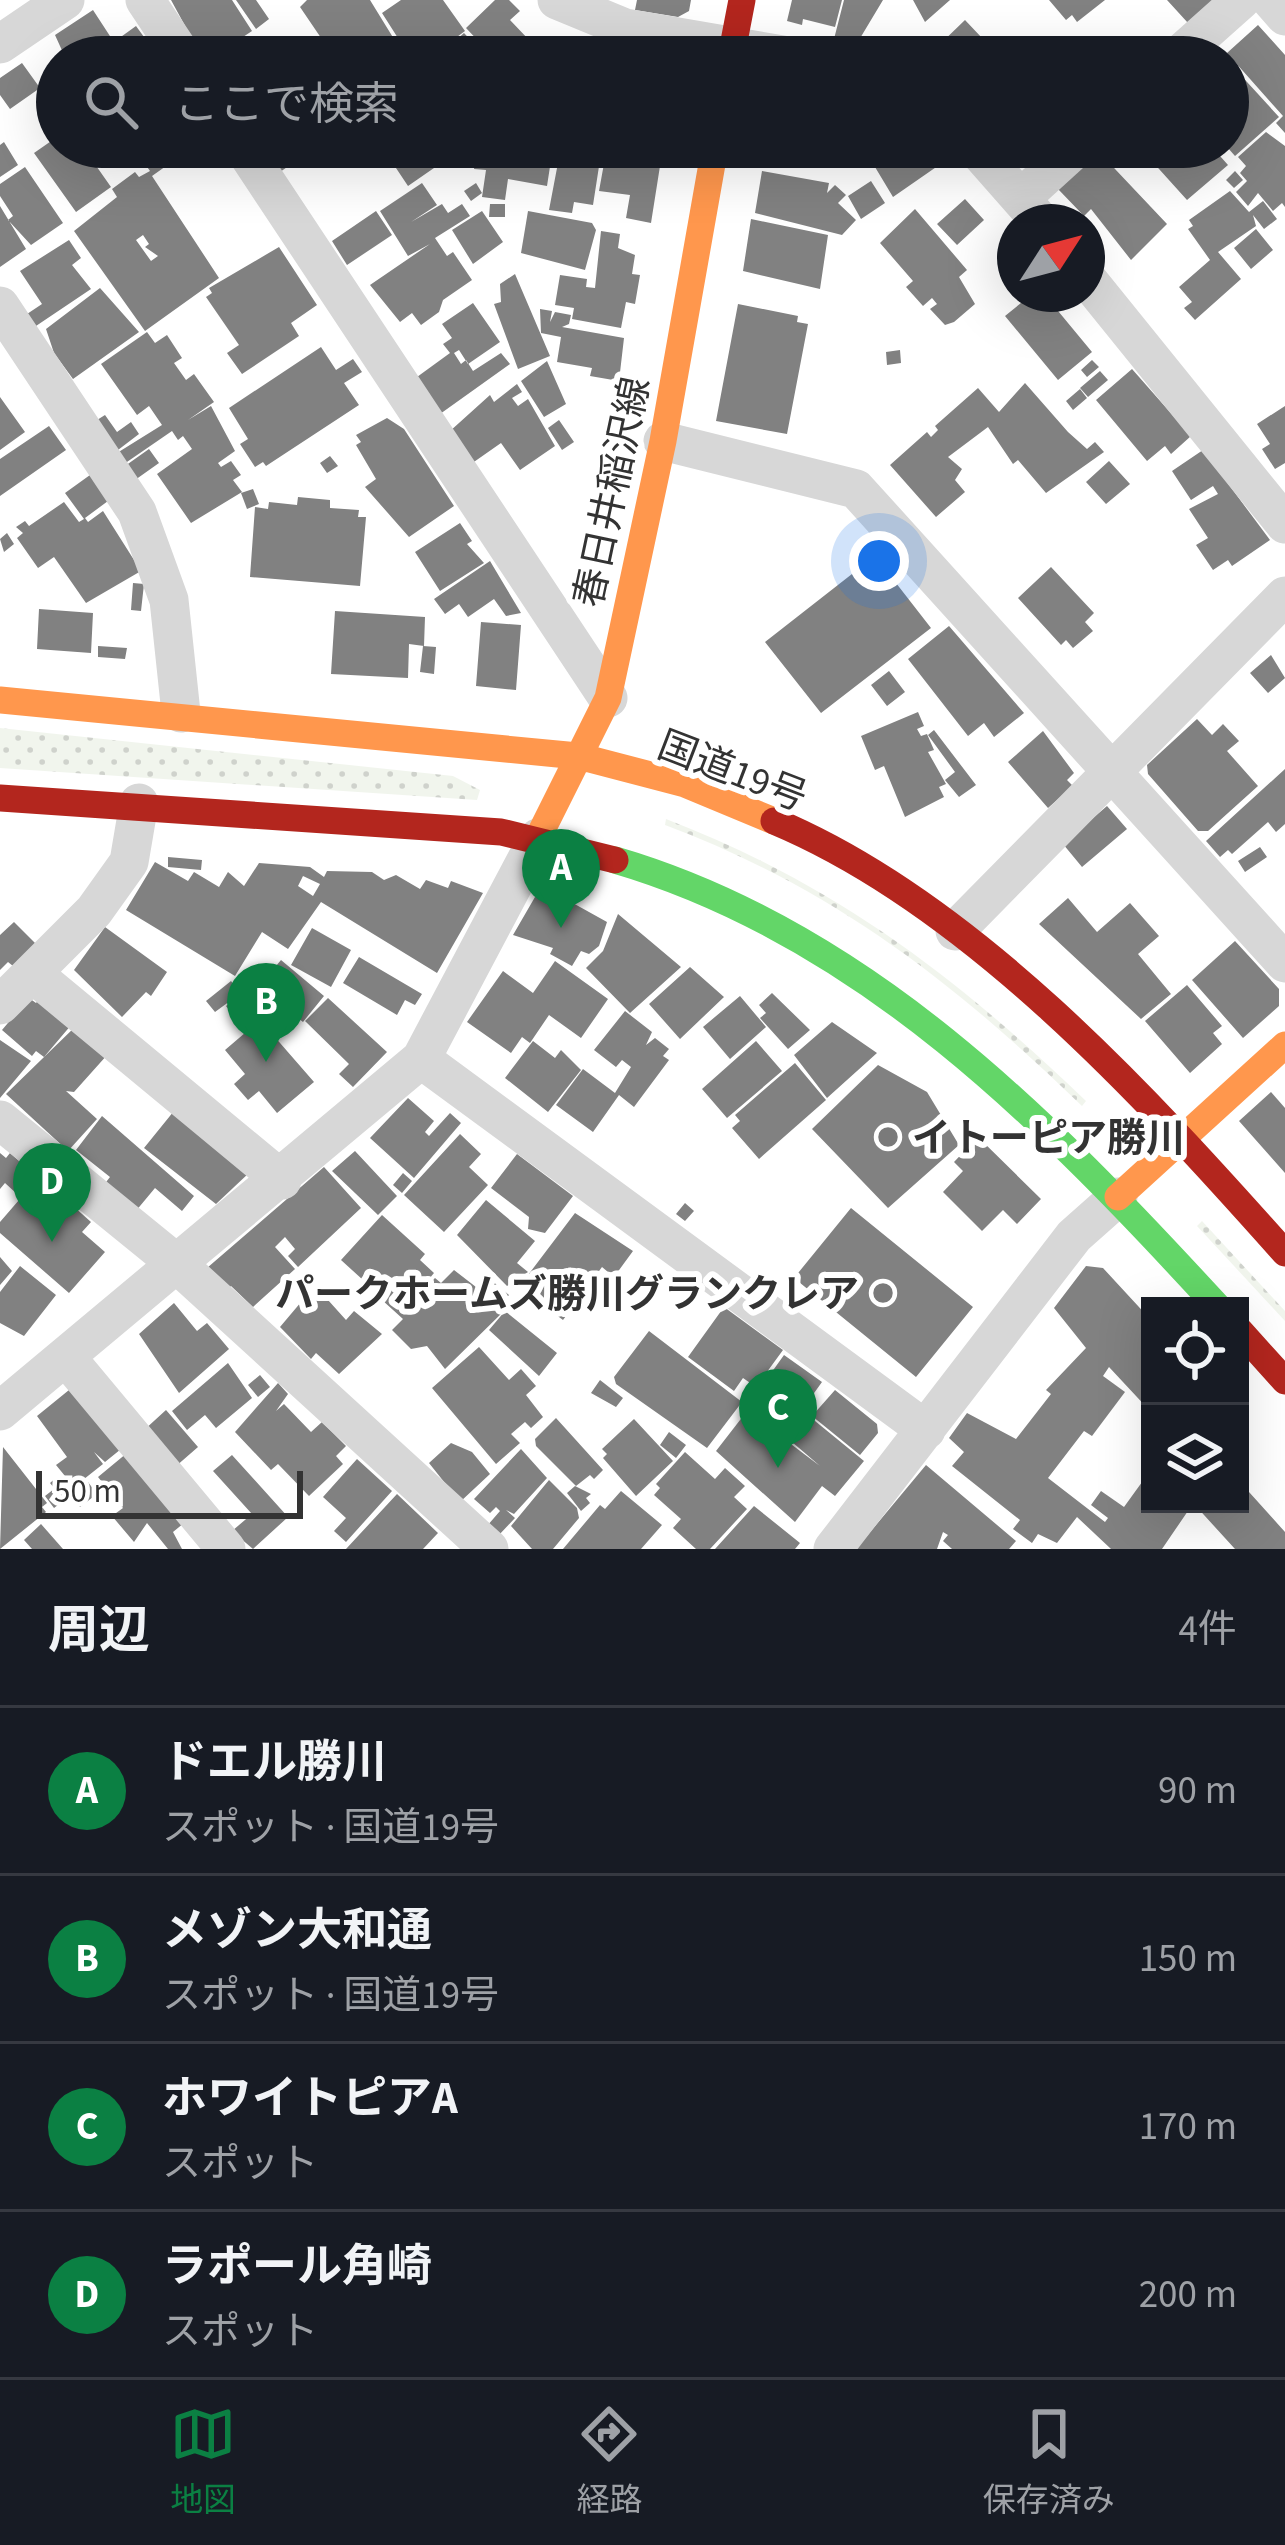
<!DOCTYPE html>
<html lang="ja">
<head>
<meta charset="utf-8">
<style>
	body { margin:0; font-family:"Source Sans 3","Noto Sans JP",sans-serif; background:#20242c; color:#f1f3f6 }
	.controls { position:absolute; right:36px; bottom:36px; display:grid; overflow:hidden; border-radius:0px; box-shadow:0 12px 48px #0002 }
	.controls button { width:108px; height:108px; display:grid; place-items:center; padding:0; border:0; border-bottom:3px solid #363941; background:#171b24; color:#f1f3f6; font:60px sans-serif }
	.compass { position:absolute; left:997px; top:204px; width:108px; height:108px; border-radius:50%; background:#171b24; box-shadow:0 12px 48px #0002; rotate:54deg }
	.scale { position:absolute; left:36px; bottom:30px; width:267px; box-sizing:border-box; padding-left:12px; border:6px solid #333; border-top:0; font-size:33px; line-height:42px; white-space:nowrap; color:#333; -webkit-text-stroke:9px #fff; paint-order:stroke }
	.you { position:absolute; left:879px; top:561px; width:42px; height:42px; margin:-30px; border:9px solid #fff; border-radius:50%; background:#1a73e8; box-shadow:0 0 0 18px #1a73e833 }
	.badge { display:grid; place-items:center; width:78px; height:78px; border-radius:50%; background:#0b8043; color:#fff; font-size:39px; font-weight:700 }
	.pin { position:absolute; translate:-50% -99px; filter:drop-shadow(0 3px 6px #0008) }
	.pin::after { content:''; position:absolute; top:63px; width:42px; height:36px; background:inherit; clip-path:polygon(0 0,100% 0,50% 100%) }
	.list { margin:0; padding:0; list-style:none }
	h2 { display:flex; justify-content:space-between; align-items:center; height:156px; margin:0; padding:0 48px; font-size:51px }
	h2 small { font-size:39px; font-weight:400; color:#9ea1a6 }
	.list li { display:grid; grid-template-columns:78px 1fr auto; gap:36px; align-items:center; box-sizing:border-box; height:168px; padding:0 48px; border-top:3px solid #363941 }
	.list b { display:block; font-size:45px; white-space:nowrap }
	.list p { margin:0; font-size:39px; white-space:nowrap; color:#9ea1a6 }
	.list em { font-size:39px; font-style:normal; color:#9ea1a6 }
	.icon { flex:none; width:66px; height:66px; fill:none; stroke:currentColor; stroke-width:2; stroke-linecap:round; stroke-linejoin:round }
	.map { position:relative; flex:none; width:1285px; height:1549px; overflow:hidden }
	.search { position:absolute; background:#171b24; box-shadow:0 12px 48px #0002; left:36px; right:36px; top:36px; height:132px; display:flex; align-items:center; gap:30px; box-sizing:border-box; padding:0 42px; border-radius:66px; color:#9ea1a6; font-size:45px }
	.sheet { height:828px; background:#171b24 }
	nav { display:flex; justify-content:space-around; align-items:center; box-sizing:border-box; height:168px; border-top:3px solid #363941; background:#171b24; font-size:33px; color:#9ea1a6 }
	nav a { display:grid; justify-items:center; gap:6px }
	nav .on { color:#0b8043 }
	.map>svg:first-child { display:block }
	.grass { fill:url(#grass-dots) }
	.building { fill:#818181; fill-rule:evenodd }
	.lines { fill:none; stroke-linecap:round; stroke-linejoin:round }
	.street { stroke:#d7d7d7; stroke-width:39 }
	.fast { stroke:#63d668; stroke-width:27 }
	.slow { stroke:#ff974d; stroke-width:27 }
	.jam { stroke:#b3261e; stroke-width:27 }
	.poi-dot { fill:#7a7a7a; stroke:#fff; stroke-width:4.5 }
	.labels { text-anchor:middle; stroke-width:12; stroke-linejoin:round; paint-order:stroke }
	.street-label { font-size:39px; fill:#333; stroke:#fff }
	.poi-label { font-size:39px; font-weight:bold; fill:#333; stroke:#fff; text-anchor:start }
</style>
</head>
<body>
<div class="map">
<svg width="1285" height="1549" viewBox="0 0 1285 1549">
	<defs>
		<pattern id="grass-dots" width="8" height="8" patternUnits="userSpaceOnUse" patternTransform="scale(3)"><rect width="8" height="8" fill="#f1f5ed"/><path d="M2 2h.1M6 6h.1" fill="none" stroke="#cfd2cc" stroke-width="1.8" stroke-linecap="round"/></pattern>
	</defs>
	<rect width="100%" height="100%" fill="#fff"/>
	<path class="grass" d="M0 728 453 776 480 790 477 800 0 768Z
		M666 819C835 884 957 977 1086 1101L1082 1106C954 982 833 888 665 825Z
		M1202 1221 1285 1311V1321L1197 1226Z"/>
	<path class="building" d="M171 0H232L252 31 213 57H202Z
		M236 0H256L269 19 256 29Z
		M307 0H370L405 57H334L300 7Z
		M401 0H443L465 31 430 57H410L382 13Z
		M495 0H509L520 11 510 20 530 41 513 57H485L480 52 485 48 466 28Z
		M637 0H691L689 11 678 17 635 10Z
		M792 0H842L835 27 803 19 802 25 787 21Z
		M844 0H883L856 45 834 39Z
		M913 0H950L925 22Z
		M1049 0H1105L1077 22 1072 15 1066 20Z
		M1167 0H1213L1188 23Z
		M93 10 121 53 65 57 55 35Z
		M965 20 1000 57H922L935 49Z
		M1258 25 1285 55V133L1276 123 1283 116 1227 53Z
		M136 26 144 37 126 50 118 39Z
		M464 33 481 51 475 57H437Z
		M247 41 262 57H224Z
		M626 46 677 55V57H624Z
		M22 63 40 88 10 109 0 95V78Z
		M1228 68 1236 70 1279 117 1235 156 1228 148Z
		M1266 132 1285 146V207L1282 203 1273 211 1258 193 1248 206 1236 192 1247 181 1240 173 1246 166 1238 157Z
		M57 137V147H96L100 153 92 160 111 187 76 212 34 153Z
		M4 142 18 165 0 177V145Z
		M133 147H178L183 154 152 176 219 278 145 331 74 231 117 197 112 189 135 172 139 177 150 171ZM143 235 149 244 145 247 158 256 151 261 136 240Z
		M263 147H316L280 172Z
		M382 147H458L460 150 408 186Z
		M477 147H511L509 165 517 167 520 147H553L547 186 508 179 505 200 482 197 486 170 474 169Z
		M561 147H602L593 205 574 202 572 213 549 210Z
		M607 147H663L651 223 626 218 630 195 599 191Z
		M863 147H950L955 154 893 197Z
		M1147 147H1212L1228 165 1187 200 1150 159 1155 155Z
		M1098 151 1167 224 1131 260 1091 209 1084 216 1058 189Z
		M25 167 63 223 31 245 8 220 13 216 0 196V184Z
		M762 171 829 183 827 193 835 185 846 195 838 203 856 220 842 235 755 213Z
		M1235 171 1243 180 1234 188 1226 180Z
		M871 181 885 203 861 219 848 196Z
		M422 183 437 205 411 222 442 204 448 213 462 204 470 216 435 238 447 256 453 252 472 280 443 300 439 312 421 325 412 313 400 322 370 285 430 244 408 256 380 211Z
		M476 183 482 193 471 201 464 191Z
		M1230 191 1249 212 1263 201 1277 219 1264 229 1253 215 1256 226 1218 252 1241 279 1195 320 1184 308 1192 302 1179 287 1210 260 1188 229 1193 226 1189 220Z
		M965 199 984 220 957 245 937 224Z
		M490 204H505V217H489Z
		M0 206 26 249 0 267Z
		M915 209 967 270 959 277 975 304 954 322 945 325 930 309 937 304 932 298 923 306 906 287 913 281 880 243Z
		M376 211 392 235 347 265 332 241Z
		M482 211 503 242 473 264 452 230Z
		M528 211 592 223 596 230 585 270 521 253Z
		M751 219 828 235 820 289 743 271Z
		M1256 229 1273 250 1251 269 1234 248Z
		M601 231 620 234 618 248 635 255 632 274 640 275 635 304 626 302 621 328 572 319 574 308 555 305 560 275 587 279 586 287 595 288Z
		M69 240 81 258 72 265 91 289 33 328 24 316 42 304 20 271Z
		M279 247 317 305 291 323 299 336 242 374 227 353 239 345 206 297 212 293 209 288Z
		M515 274 550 356 518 369 494 304 501 302 500 284Z
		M100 288 139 332 73 379 54 353 46 329Z
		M1032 294H1044L1092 352 1058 380 1005 316Z
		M473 303 500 342 468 364 459 350 454 353 461 364 466 360 473 371 501 353 510 364 440 414 417 377 450 353 443 344 452 338 442 324Z
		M738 304 798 316 797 322 808 324 787 434 716 421Z
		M540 309 552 311 550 322 555 312 571 315 569 324 562 327 624 338 619 381 590 376 592 368 557 362 561 337 541 333Z
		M147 332 155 343 167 335 182 358 174 363 186 380 194 374 214 402 188 420 211 406 235 451 218 463 221 467 231 461 241 475 233 480 242 492 191 523 157 474 192 449 183 436 178 440 172 431 124 464 117 453 162 425 149 406 137 415 101 364Z
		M321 347 336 370 353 359 362 372 344 383 359 405 266 466 263 462 255 467 240 444 248 439 229 408Z
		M900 350 901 363 887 365 886 352Z
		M1092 360 1099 367 1087 377 1081 370Z
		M547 361 566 404 544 417 521 381Z
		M1132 369 1191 436 1171 454 1165 446 1147 461 1096 400Z
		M1100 371 1108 380 1088 397 1080 388Z
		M1025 383 1068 432 1087 449 1095 442 1104 452 1046 493 1018 460 1013 464 988 427 948 457 962 469 955 480 965 492 936 517 890 465 927 432 931 437 938 430 935 426 978 388 999 412Z
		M517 384 522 392 512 398 518 406 528 399 555 446 520 470 501 443 471 464 449 432 490 395 494 402Z
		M1080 389 1087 398 1073 410 1066 401Z
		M0 397 25 432 0 450Z
		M1285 406V463L1275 469 1262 449 1270 444 1257 424Z
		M105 415 117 432 131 422 139 434 118 450 97 420Z
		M387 418 404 429 454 506 409 537 365 487 376 479 356 445 361 442 356 435Z
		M559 420 574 442 562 450 548 428Z
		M49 426 66 450 0 496V459Z
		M149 449 159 463 135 480 125 466Z
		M1203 450 1270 540 1232 566 1228 560 1213 570 1196 545 1208 538 1189 509 1218 494 1213 486 1191 500 1172 471Z
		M330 456 338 466 327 473 320 463Z
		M1109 461 1130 484 1106 504 1086 482Z
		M90 475 108 501 85 518 88 522 103 511 141 571 86 603 54 557 38 568 17 538 23 533 16 527 25 521 29 526 64 502 79 522 84 519 65 493Z
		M253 489 259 504 247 509 241 493Z
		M298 497 330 500V508L359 510 358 517H366L360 586 250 577 255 507 268 509 269 502 297 505Z
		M460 523 472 541 467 544 484 563 440 591 415 552Z
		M7 533 14 544 4 552 0 539Z
		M875 556 931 628 821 713 765 642Z
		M490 561 521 613 506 616 494 599 468 617 459 604 445 614 434 599Z
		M1051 567 1094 613 1085 622 1093 631 1073 648 1066 640 1061 645 1018 598Z
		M133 583 144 584 141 611 131 610Z
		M39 609 93 613 91 653 37 649Z
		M335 611 425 617 424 646 409 644 408 678 331 674Z
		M481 622 521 625 516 690 476 686Z
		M949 626 1024 713 994 737 984 723 968 736 908 659Z
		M98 646 127 648 125 659 98 657Z
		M423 646 436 647 434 674 420 672Z
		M1271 655 1285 678 1268 693 1250 673Z
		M889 671 905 692 887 706 871 685Z
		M918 712 924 726 917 729 921 736 927 734 934 750 928 752 946 784 939 787 944 797 905 817 884 766 875 770 861 736Z
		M1197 719 1212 735 1223 724 1239 741 1227 751 1258 786 1208 831H1198L1148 774 1147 765Z
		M934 730 976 785 959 797 945 780 955 772 928 735Z
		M1043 731 1074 773 1067 780 1073 786 1048 808 1008 762Z
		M1285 769V824L1276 832 1268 822 1232 854 1228 850 1220 857 1206 841Z
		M1107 806 1127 829 1082 867 1063 844Z
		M1260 847 1267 857 1245 872 1238 861Z
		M168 857 202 860 201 870 168 867Z
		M155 862 188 881 194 872 219 887 228 872 244 886 259 863 310 867 324 877 327 871 372 872 384 880 396 875 420 889 426 880 448 888 451 881 483 893 437 973 321 902 288 949 262 932 235 976 126 910ZM303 876 320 884 313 896 298 886Z
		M535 897 571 902 607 922 599 946 589 954 581 951 572 966 550 954 553 948 513 935Z
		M1068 898 1097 932 1130 903 1159 936 1138 954 1171 994 1141 1019 1039 924Z
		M618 914 681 967 630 1013 586 968 603 951Z
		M14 922 36 944 13 966 8 962 0 970V935Z
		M105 927 167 972 151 996 146 992 122 1017 74 970Z
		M312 928 351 950 331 987 291 965Z
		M1235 941 1279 989V1006L1243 1038 1192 980Z
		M359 957 422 994 415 1005 405 1000 397 1015 343 983Z
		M281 960 324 996 303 1022 293 1014 285 1022 255 991Z
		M555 961 608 999 581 1038 549 1015 530 1043 522 1037 511 1053 467 1022 503 971 533 993Z
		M690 967 724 997 680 1039 649 1004Z
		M231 981 241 993 215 1012 206 1001Z
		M1187 985 1222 1026 1213 1033 1222 1044 1190 1073 1145 1021Z
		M248 990 257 1002 235 1018 226 1006Z
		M772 993 810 1030 788 1049 760 1018 766 1013 759 1005Z
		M740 996 766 1027 730 1059 703 1027Z
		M41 997 72 1024 44 1057 36 1051 32 1056 2 1030 29 998 36 1003Z
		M328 998 387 1052 353 1087 339 1074 349 1064 305 1021Z
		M625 1011 652 1032 646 1045 655 1038 669 1049 663 1056 669 1060 634 1107 619 1095 593 1132 556 1105 583 1069 615 1093 631 1067 622 1060 616 1067 594 1050Z
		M260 1020 314 1082 277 1113 259 1091 248 1100 234 1084 245 1074 225 1050Z
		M832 1022 877 1053 827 1098 794 1055Z
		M77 1025 108 1054 74 1092 66 1091 97 1119 68 1151 6 1094Z
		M0 1040 31 1061 0 1098Z
		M533 1041 555 1058 561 1050 581 1070 548 1112 505 1078Z
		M756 1041 782 1071 727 1118 702 1089Z
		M795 1063 826 1100 759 1159 732 1128 740 1121 735 1115Z
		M878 1065 927 1092 959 1145 888 1208 812 1129Z
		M1271 1092 1285 1108V1173L1239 1121Z
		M408 1098 434 1121 425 1132 429 1136 450 1113 461 1123 414 1178 370 1138Z
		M178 1106 250 1172 216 1204 144 1148Z
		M102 1116 194 1196 182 1211 155 1188 135 1212 103 1186 110 1177 76 1150Z
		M460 1134 481 1154 469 1167 488 1185 444 1232 404 1195Z
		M978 1137 1041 1199 1017 1224 1003 1210 982 1231 943 1192 963 1171 954 1162Z
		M355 1151 397 1196 378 1215 332 1171Z
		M0 1153 6 1158 10 1153 34 1174 17 1194 5 1183 0 1189Z
		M517 1154 573 1196 545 1233 528 1229 529 1217 491 1188Z
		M324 1167 361 1208 298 1267 288 1256 295 1249 285 1237 275 1247 295 1269 253 1307 231 1286 226 1291 207 1268Z
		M403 1173 412 1181 402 1193 393 1185Z
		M38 1178 52 1190 43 1201 52 1209 63 1197 91 1222 82 1232 105 1252 69 1293 0 1233V1222Z
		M486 1200 535 1241 517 1263 528 1272 507 1286 457 1235Z
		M685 1203 694 1211 685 1221 676 1214Z
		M851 1208 973 1307 916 1377 794 1278Z
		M575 1213 633 1251 614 1277 602 1267 563 1320 519 1287Z
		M382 1215 425 1254 420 1260 434 1273 404 1309 435 1278 441 1283 454 1270 485 1294 475 1304 481 1309 493 1297 484 1289 491 1280 509 1295 500 1305 505 1310 445 1369 427 1346 411 1349 392 1330 403 1319 382 1300 376 1306 357 1288 363 1280 341 1260Z
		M0 1257 12 1271 0 1285Z
		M20 1266 56 1295 24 1336 0 1323V1292Z
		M1086 1266 1103 1268 1150 1319V1411L1109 1367 1103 1376 1125 1392 1092 1436 1084 1431 1048 1478 1105 1522 1108 1518 1091 1505 1101 1491 1124 1507 1150 1471V1504L1190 1508 1162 1549H1111L1077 1517 1057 1543 1038 1534 1032 1543 1013 1529 1020 1520 952 1466 964 1452 949 1438 967 1413 1016 1439 1051 1394 1046 1390 1086 1348 1054 1308Z
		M319 1290 346 1320 354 1311 382 1334 339 1374 316 1353 311 1359 280 1327 307 1295 312 1299Z
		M174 1303 197 1331 207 1323 229 1349 179 1393 139 1334Z
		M724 1307 783 1350 756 1387 743 1378 734 1391 688 1357Z
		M505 1311 557 1353 539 1376 489 1330Z
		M649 1331 742 1402 707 1448 616 1384 614 1377Z
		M479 1347 509 1380 521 1369 536 1386 526 1395 543 1417 531 1428 525 1422 511 1434 520 1443 496 1464 432 1388Z
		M784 1355 822 1382 784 1435 766 1422 778 1404 759 1390Z
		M228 1363 252 1398 216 1428 205 1415 187 1430 172 1411Z
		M260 1375 270 1387 258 1397 248 1385Z
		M600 1380 623 1398 616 1407 591 1393Z
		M278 1383 288 1394 276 1411 284 1404 311 1432 322 1422 346 1446 336 1456 343 1464 309 1496 278 1464 271 1470 235 1432Z
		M69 1390 126 1445 105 1462 94 1452 103 1464 74 1487 56 1465 67 1457 37 1416Z
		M835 1390 877 1424 878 1433 860 1455 812 1416Z
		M166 1410 198 1447 175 1467 143 1431Z
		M747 1411 820 1466 785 1436 804 1412 864 1461 835 1496 822 1486 795 1522 716 1451Z
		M556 1418 603 1470 594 1479 590 1475 576 1486 536 1446 535 1439Z
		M634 1419 673 1461 636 1496 603 1458 607 1454 602 1449Z
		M669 1432 686 1445 676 1458 660 1445Z
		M451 1443 472 1452 490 1474 460 1502 429 1463Z
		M3 1447 47 1503 42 1507 46 1512 0 1549Z
		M521 1449 547 1478 514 1514 506 1510 515 1518 498 1536 487 1526 500 1511 496 1507 490 1513 474 1499Z
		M685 1452 715 1479 725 1468 745 1486 734 1497 747 1509 710 1549H696L673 1528 681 1519 654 1495 660 1488 656 1484Z
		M127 1453 184 1523 173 1532 182 1549H168L147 1523 134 1542 112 1516 123 1508 98 1477Z
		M232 1455 288 1517 253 1549 232 1531 252 1514 213 1471Z
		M357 1459 392 1491 346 1542 334 1531 346 1518 323 1497Z
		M926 1465 1016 1541 1009 1549H952L943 1541 948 1535 943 1532 937 1549H856Z
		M57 1477 71 1494 64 1500 50 1483Z
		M549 1480 577 1508 579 1518 553 1549H532L511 1526Z
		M88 1482 97 1494 80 1507 71 1495Z
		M1240 1482 1285 1532V1549H1235L1194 1504H1240Z
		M575 1486 591 1494 586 1498 590 1503 581 1511 567 1493Z
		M54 1489 63 1501 54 1508 45 1496Z
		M621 1491 662 1525 641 1549H563L600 1505 605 1509Z
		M397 1494 438 1533 423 1549H346Z
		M754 1506 800 1543 795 1549H715Z
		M41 1524 63 1549H32L24 1540Z"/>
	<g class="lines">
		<path class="street" d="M145 0 183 57
			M557 0 625 28 794 57
			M1271 0 1285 16
			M0 44 65 0
			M1177 57 1241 0
			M243 147 608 698
			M975 147 1041 222
			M1021 198 1077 147
			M1087 279 1285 524
			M0 306 137 512 169 600 181 713
			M663 441 856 489 1285 963
			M955 931 1285 596
			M32 973 282 1180
			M0 1005 94 911 129 862 139 803
			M421 1059 926 1430
			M0 1120 177 1264 489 1549
			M66 1357 226 1549
			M0 1411 421 1059 538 838
			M833 1549 1074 1236 1118 1197"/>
		<path class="fast" d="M615 860C864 933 1047 1121 1217 1306"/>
		<path class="slow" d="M0 700 578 756 685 784 774 821
			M538 838 608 698 663 441 715 147
			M1118 1197 1285 1045"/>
		<path class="jam" d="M731 57 742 0
			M0 798 501 832 615 860
			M774 821C970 903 1146 1097 1285 1253
			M1240 1331 1285 1381"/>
	</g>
	<g class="poi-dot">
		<circle cx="888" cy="1137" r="12"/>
		<circle cx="883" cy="1293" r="12"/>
	</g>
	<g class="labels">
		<g class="street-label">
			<text transform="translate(611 492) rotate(-78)" y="14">春日井稲沢線</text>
			<text transform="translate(733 770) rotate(21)" y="14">国道19号</text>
		</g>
		<g class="poi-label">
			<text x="912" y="1151">イトーピア勝川</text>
			<text x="859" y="1307" text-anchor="end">パークホームズ勝川グランクレア</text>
		</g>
	</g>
</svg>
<div class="controls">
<button><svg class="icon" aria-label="locate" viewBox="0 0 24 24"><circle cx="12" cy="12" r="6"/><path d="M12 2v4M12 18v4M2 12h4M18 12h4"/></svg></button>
<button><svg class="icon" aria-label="layers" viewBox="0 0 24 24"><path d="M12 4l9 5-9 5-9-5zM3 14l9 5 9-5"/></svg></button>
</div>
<svg class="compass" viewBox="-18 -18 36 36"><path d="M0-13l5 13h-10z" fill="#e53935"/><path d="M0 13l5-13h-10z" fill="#9ea1a6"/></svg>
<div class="scale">50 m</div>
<div class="you"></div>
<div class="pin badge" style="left:561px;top:928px">A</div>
<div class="pin badge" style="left:266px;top:1062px">B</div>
<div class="pin badge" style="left:778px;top:1468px">C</div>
<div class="pin badge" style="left:52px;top:1242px">D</div>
<div class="search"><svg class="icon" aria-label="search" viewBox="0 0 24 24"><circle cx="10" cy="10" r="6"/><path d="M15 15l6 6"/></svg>ここで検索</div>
</div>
<section class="sheet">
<h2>周辺<small>4件</small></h2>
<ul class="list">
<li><span class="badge">A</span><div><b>ドエル勝川</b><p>スポット · 国道19号</p></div><em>90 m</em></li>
<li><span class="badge">B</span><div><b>メゾン大和通</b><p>スポット · 国道19号</p></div><em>150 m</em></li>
<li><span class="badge">C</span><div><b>ホワイトピアA</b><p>スポット</p></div><em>170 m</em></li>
<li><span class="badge">D</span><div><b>ラポール角崎</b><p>スポット</p></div><em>200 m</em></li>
</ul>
</section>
<nav>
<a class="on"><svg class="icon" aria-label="map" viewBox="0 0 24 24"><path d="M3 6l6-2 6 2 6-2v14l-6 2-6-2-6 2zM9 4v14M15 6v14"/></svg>地図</a>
<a><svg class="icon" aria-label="directions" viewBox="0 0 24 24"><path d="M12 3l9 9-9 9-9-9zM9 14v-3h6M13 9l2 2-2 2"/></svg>経路</a>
<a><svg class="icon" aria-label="saved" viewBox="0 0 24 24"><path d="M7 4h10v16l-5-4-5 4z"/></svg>保存済み</a>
</nav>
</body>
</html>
